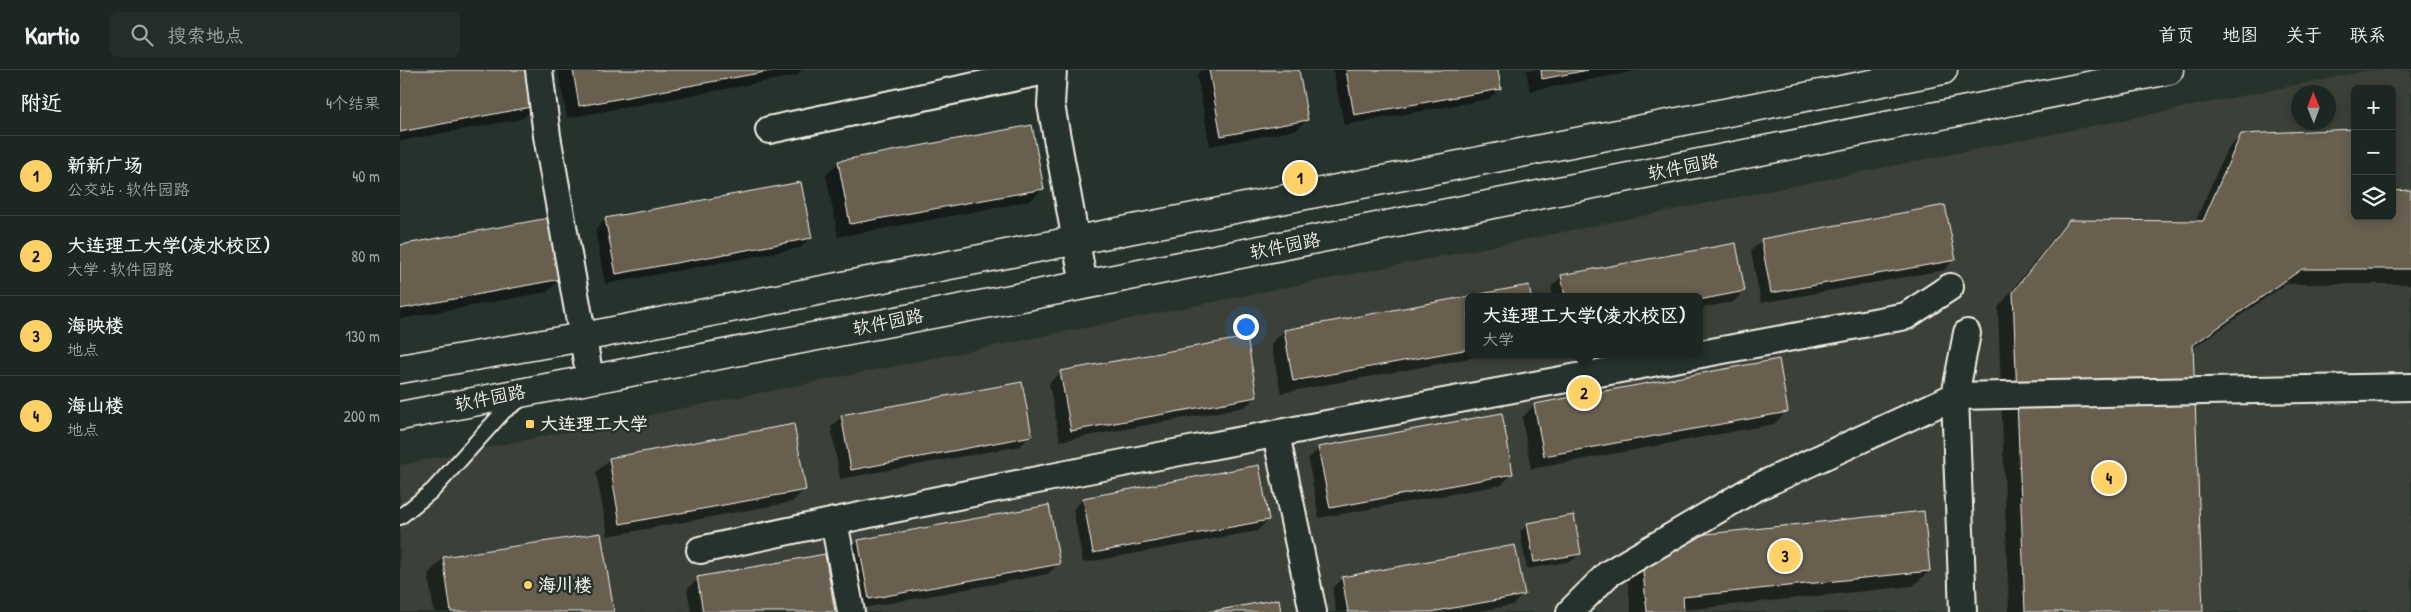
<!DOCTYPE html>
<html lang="zh">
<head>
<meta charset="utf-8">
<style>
	body { margin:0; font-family:"Patrick Hand","LXGW WenKai TC",sans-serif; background:#252e2a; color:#f1f3f6 }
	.controls { position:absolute; right:15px; top:15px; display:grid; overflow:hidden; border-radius:8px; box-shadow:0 2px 12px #0003 }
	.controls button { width:45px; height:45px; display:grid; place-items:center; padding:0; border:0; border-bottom:1px solid #3a4340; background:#1c2622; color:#f1f3f6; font:25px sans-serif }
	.compass { position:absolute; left:1891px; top:15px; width:45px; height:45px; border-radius:50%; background:#1c2622; box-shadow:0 2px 12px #0003; rotate:359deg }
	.you { position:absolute; left:845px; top:256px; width:18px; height:18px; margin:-12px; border:4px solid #fff; border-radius:50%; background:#1a73e8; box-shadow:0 0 0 8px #1a73e833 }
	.badge { display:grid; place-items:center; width:32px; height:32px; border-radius:50%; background:#ffd166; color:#111; font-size:16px; font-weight:700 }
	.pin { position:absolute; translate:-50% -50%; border:2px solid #fff; box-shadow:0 1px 5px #0006 }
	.popup { position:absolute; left:1065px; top:223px; width:238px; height:65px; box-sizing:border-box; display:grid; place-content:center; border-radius:8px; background:#1c2622; filter:drop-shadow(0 1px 4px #0005); font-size:16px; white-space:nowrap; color:#a0a5a5 }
	.popup b { font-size:19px; color:#f1f3f6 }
	.popup::after { content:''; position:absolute; left:50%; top:100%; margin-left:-10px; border:10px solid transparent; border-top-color:#1c2622 }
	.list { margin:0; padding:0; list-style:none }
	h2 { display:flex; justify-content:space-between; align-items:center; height:65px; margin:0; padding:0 20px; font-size:21px }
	h2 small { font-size:16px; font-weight:400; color:#a0a5a5 }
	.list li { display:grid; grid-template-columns:32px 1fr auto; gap:15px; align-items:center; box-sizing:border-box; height:80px; padding:0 20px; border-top:1px solid #3a4340 }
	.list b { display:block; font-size:19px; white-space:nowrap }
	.list p { margin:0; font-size:16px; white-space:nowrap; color:#a0a5a5 }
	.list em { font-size:16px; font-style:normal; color:#a0a5a5 }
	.icon { flex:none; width:28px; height:28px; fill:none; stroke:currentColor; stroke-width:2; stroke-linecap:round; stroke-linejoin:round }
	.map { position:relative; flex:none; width:2011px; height:542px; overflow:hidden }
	header { display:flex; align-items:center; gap:30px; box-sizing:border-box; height:70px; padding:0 25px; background:#1c2622; border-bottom:1px solid #3a4340 }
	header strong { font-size:24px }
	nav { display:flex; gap:28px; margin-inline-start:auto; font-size:18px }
	.search { width:350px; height:45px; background:#252e2a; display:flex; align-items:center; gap:12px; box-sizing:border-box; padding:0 18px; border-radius:8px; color:#a0a5a5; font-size:19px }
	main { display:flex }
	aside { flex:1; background:#1c2622 }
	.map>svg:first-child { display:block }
	.built { fill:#3a4038; fill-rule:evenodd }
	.shadow { fill:#0007 }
	.building { fill:#675e50; stroke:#f4f1e8 }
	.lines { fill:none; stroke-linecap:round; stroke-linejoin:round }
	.service-casing { stroke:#f4f1e8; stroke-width:18 }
	.minor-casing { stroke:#f4f1e8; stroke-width:30 }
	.secondary-casing { stroke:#f4f1e8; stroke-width:31 }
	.service { stroke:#26332d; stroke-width:14 }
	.minor { stroke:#26332d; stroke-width:26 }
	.secondary { stroke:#26332d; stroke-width:28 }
	.poi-dot { fill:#ffd166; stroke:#26332d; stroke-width:2 }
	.labels { text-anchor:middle; stroke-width:5; stroke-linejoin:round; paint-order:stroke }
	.street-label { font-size:18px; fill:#f4f1e8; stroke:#26332d }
	.poi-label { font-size:18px; font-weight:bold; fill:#f4f1e8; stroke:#26332d; text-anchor:start }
</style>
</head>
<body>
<header>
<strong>Kartio</strong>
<div class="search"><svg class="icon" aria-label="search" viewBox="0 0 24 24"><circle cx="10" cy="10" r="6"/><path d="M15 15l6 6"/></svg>搜索地点</div>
<nav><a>首页</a><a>地图</a><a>关于</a><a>联系</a></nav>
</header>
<main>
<aside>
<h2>附近<small>4个结果</small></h2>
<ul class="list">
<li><span class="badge">1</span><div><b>新新广场</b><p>公交站 · 软件园路</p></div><em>40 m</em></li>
<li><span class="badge">2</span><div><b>大连理工大学(凌水校区)</b><p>大学 · 软件园路</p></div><em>80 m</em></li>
<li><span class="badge">3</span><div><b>海映楼</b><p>地点</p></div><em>130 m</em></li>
<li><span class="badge">4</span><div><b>海山楼</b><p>地点</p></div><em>200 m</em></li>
</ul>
</aside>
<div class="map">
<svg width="2011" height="542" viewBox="0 0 2011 542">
	<rect width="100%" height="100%" fill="#26332d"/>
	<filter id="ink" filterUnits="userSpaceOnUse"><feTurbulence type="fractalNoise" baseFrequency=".02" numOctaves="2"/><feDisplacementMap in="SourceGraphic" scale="10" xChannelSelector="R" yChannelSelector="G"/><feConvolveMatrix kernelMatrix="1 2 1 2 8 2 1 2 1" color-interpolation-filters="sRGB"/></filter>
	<g filter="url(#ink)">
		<path class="built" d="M1971 0H2011V542H0V395ZM1955 19H1992V146H1955ZM1898 22H1928V52H1898ZM1069 227H1299V284H1069Z"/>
		<path class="shadow" d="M0 0 135 36 122 49 0 71Z
			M158 0H402L396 6 167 48Z
			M802 0H898L907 50 896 60 810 76 797 5Z
			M933 0H1096L1100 18 1089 29 944 55Z
			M1126 0H1242L1130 21Z
			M1841 66 1955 146H1992L2011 122V214H1886L1792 279 1802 542H1609L1598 238 1654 167 1669 151 1795 152 1826 81Z
			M439 92 643 119 630 131 438 167 426 105Z
			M206 149 410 168 400 178 205 214 195 160Z
			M1362 170 1554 189 1544 200 1361 233 1351 181Z
			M0 177 160 209 147 222 0 249Z
			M1162 206 1344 221 1333 232 1299 238V227H1153L1151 217Z
			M1069 227V284H1092L881 323 871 274 884 261Z
			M846 269 856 326 845 337 660 371 649 313 660 303Z
			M1134 335 1387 341 1374 354 1131 399 1122 348Z
			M442 346 631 366 620 376 440 409 431 357Z
			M393 356 405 419 392 432 208 466 196 402 209 390Z
			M919 378 1112 404 1101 415 919 448 908 389Z
			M684 429 868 450 857 461 683 493 673 439Z
			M1127 455 1180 483 1172 491 1127 499 1120 462Z
			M458 471 658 494 648 504 458 539 448 482Z
			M1225 487 1529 501 1513 516 1283 540V542H1231Z
			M43 488 212 542H34L28 504Z
			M943 508 1123 524 1113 535 1074 542H936L932 519Z
			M298 509 434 542H291L287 519Z"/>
		<path class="building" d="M0 0H129L136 36 0 62Z
			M173 0H376L179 36Z
			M809 0H899L908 50 821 66Z
			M946 0H1098L1101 19 954 45Z
			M1141 0H1188L1142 9Z
			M632 55 644 119 450 154 438 91Z
			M1955 59V146H1992V121L2011 120V199H1902L1793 275 1803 542H1625L1613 222 1669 150 1803 151 1841 64Z
			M401 112 412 168 216 204 205 148Z
			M1545 135 1556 190 1371 223 1361 169Z
			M149 148 161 209 0 239V175Z
			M1336 173 1345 221 1299 230V227H1165L1161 205Z
			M1129 215 1131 227H1069V279L893 311 884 260Z
			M847 267 857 327 671 361 660 301Z
			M1379 289 1388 342 1144 386 1134 334Z
			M622 312 632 366 451 400 441 345Z
			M1102 343 1113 404 930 438 918 377Z
			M394 354 406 420 220 454 209 388Z
			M859 395 869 450 693 483 683 428Z
			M649 435 660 494 469 529 458 470Z
			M1524 441 1530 501 1283 527 1284 542H1247L1240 471Z
			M1174 445 1181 484 1134 492 1127 453Z
			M201 463 214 542H51L43 487Z
			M1115 475 1125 525 1031 542H948L942 507Z
			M425 484 435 542H303L297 507Z
			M879 529 881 542H808Z"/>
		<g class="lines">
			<defs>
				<path id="service" d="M0 447 33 420 104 341 120 330"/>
				<path id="minor" d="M139 0 147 66 190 308
					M653 0 651 35 684 215
					M369 60 650 0
					M876 364 913 542
					M434 451 451 542
					M300 480C700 393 1104 321 1506 246L1550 217
					M1170 542 1208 504 1351 420 1555 326 1567 263
					M1563 542 1555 326 2011 317"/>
				<path id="secondary" d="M0 299 183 267 1543 0
					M0 346 684 215 1769 0"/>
			</defs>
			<use href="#service" class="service-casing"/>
			<use href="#minor" class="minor-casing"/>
			<use href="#secondary" class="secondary-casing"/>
			<use href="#service" class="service"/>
			<use href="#minor" class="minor"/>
			<use href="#secondary" class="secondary"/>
		</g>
	</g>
	<g class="poi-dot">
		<rect x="125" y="349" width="10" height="10" rx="2.5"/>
		<circle cx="128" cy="515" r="5"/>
	</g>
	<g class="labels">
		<g class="street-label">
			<text transform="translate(1283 97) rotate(-11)" y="6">软件园路</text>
			<text transform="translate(885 176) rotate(-11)" y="6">软件园路</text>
			<text transform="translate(488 252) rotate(-11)" y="6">软件园路</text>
			<text transform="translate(90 328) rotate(-11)" y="6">软件园路</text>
		</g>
		<g class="poi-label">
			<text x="140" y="360">大连理工大学</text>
			<text x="138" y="521">海川楼</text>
		</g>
	</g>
</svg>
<div class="controls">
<button>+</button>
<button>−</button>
<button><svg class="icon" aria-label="layers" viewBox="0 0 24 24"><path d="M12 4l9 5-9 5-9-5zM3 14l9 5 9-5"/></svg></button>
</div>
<svg class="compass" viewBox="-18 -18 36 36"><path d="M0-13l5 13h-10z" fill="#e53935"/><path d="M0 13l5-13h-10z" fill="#a0a5a5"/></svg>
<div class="you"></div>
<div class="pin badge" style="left:900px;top:108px">1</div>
<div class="pin badge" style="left:1184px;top:323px">2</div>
<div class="popup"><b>大连理工大学(凌水校区)</b>大学</div>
<div class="pin badge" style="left:1385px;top:486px">3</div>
<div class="pin badge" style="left:1709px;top:408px">4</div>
</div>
</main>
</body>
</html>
